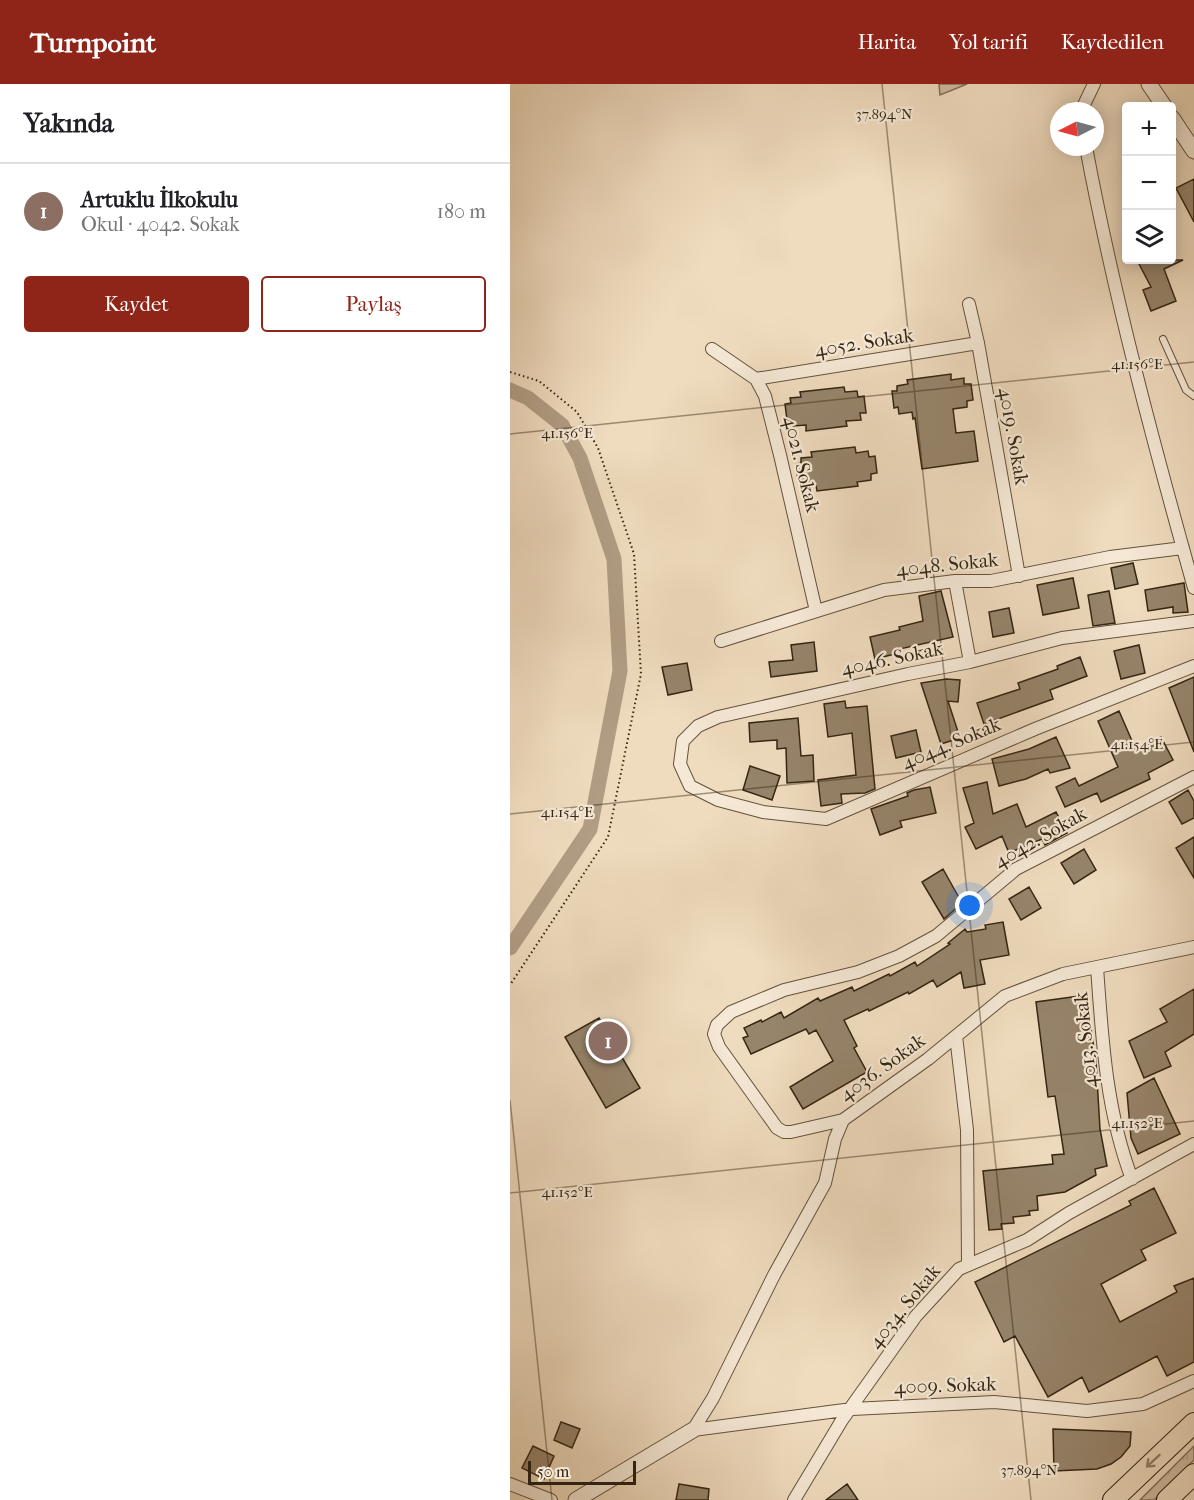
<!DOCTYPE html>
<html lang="tr">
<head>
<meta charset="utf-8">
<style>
	body { margin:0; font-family:"IM FELL French Canon",serif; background:#f2f2f2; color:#202124 }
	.controls { position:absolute; right:18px; top:18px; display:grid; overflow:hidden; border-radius:6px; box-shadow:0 3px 15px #0003 }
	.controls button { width:54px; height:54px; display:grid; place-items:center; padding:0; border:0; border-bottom:2px solid #e0e0e0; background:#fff; color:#202124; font:30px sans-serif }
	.compass { position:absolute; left:540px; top:18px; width:54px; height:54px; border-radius:50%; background:#fff; box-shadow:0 3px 15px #0003; rotate:264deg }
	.scale { position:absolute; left:18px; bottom:15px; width:108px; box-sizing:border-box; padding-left:6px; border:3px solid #352512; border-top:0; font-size:16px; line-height:21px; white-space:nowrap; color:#352512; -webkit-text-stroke:4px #f5e8d5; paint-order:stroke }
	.you { position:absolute; left:460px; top:822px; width:21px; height:21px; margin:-15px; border:4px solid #fff; border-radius:50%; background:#1a73e8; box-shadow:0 0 0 9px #1a73e833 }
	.badge { display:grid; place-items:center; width:39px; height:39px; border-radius:50%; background:#8f2418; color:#fff; font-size:20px; font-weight:700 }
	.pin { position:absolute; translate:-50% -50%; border:3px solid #fff; box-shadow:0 2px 6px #0006 }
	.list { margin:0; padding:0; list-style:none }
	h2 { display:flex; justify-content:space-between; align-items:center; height:78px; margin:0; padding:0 24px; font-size:26px }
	h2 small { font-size:20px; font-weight:400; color:#757577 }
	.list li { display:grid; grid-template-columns:39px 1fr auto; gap:18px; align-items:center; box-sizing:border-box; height:96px; padding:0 24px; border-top:2px solid #e0e0e0 }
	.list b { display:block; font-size:22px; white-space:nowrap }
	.list p { margin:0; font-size:20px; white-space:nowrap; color:#757577 }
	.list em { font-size:20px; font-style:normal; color:#757577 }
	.actions { display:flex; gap:12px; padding:18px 24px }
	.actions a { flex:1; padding:14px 0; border:2px solid #8f2418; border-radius:6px; text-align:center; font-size:21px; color:#8f2418 }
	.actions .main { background:#8f2418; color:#fff }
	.icon { flex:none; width:33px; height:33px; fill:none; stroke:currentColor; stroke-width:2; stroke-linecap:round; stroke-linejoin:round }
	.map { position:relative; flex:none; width:684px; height:1416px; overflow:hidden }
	header { display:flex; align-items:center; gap:36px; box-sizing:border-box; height:84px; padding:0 30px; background:#8f2418; color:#fff }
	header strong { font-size:28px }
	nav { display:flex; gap:33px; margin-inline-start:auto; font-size:21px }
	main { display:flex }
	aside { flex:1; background:#fff }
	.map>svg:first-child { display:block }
	.grass { fill:url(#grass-tufts); stroke:#82705a; stroke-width:1.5 }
	.garden { fill:#cfbca1; stroke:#82705a; stroke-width:1.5 }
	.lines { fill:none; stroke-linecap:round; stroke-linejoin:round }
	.canal { stroke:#b09d84; stroke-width:15 }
	.building { fill:#96846b; stroke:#352512; stroke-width:1.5 }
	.service-casing { stroke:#64523d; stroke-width:8 }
	.minor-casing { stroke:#64523d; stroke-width:14 }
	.tertiary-casing { stroke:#64523d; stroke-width:17 }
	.trunk-casing { stroke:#352512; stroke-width:22 }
	.path { stroke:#352512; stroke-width:2; stroke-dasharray:1.5 3; stroke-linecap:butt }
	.service { stroke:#f5e8d5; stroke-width:6 }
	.minor { stroke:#f5e8d5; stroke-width:12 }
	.tertiary { stroke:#f5e8d5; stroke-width:15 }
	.trunk { stroke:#efdbbe; stroke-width:20 }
	.oneway { stroke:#928068 }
	.ticks { fill:none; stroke:#352512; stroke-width:1.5; stroke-opacity:0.45 }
	.labels { text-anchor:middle; stroke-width:4.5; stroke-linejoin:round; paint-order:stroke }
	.street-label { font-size:20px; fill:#352512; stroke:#f5e8d5 }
	.ticks-label { font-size:15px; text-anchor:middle; fill:#352512; stroke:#f5e8d5; stroke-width:4.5; stroke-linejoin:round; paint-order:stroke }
</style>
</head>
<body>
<header>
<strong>Turnpoint</strong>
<nav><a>Harita</a><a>Yol tarifi</a><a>Kaydedilen</a></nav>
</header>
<main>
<aside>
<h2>Yakında<small></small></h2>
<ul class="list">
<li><span class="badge" style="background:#8d6e63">1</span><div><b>Artuklu İlkokulu</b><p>Okul · 4042. Sokak</p></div><em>180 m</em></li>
</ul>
<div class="actions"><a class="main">Kaydet</a><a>Paylaş</a></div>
</aside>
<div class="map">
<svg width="684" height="1416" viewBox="0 0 684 1416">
	<defs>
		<pattern id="grass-tufts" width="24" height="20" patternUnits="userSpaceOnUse" patternTransform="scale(1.5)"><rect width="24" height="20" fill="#cfbca1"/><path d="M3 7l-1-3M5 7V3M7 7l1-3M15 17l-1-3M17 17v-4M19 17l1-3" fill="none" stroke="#b2a18a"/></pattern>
	</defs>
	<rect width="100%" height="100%" fill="#efdbbe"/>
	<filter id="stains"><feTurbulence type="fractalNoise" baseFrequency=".00333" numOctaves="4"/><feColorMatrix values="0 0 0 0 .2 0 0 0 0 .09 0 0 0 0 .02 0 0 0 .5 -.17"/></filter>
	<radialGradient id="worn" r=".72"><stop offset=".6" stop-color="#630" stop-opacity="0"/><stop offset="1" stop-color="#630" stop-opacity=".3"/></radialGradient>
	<path class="grass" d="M684 1362V1376L644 1416H630Z"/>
	<path class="garden" d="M429 0H457L430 11Z"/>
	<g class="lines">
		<path class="canal" d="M0 306 18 314 52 341 70 374 104 475 110 587 80 745 0 864"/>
	</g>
	<path class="building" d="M684 95V138L666 104Z
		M627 176H673L654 185 666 217 641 227 633 206 641 203Z
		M441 290V296L454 294V300H461L463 316 457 317V323L443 325 446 349 464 347 468 377 412 385 405 334 403 335 402 328 389 330 388 323 384 324 382 307H387V302L398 300 397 296Z
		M334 303 335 308 347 307 348 313 354 312 356 329H350L351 336 336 337 337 342 296 347V341L283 342 282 336H277L275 320 281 319 280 314 291 313 290 308Z
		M345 363 346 369 358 367 359 373 365 372 367 389 361 390V396L347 398 348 402 307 407 306 401 293 403 292 396H288L286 380 291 379V374L302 373 301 368Z
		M623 479 628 500 605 505 601 484Z
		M563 494 569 524 533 531 527 501Z
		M674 499 678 528 663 529V523L638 527 635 506Z
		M431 507 443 553 385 566V570L365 575 360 553 390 546 389 543 413 537 409 512Z
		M599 507 605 539 583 542 578 511Z
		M499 524 504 549 483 553 479 528Z
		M304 558 307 587 261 593 259 578 283 576 281 561Z
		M629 561 635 589 611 595 604 567Z
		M570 573 577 592 540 606 543 615 474 640 467 619 510 605 508 599 548 585 547 582Z
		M177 579 182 606 158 611 152 583Z
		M684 593V668L659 604Z
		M436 595 450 596 448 618 438 617 450 654 431 660 411 599Z
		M335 617 336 624 357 622 365 705 355 709 331 710 332 719 311 722 308 696 346 691 342 649 318 653 314 620Z
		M609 627 626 666 651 653 663 676 638 689 640 695 591 718 587 709 555 723 546 703 565 694 569 702 608 683 588 637Z
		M288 634 291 672 303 671 304 697 277 699 276 664 267 665V656L240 658 239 639Z
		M406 646 411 668 386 674 381 652Z
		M546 653 560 684 540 689 538 685 516 695 489 702 482 675 519 665Z
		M240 682 270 692 262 716 233 706Z
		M477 698 483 730 507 720 516 743 546 728 557 749 535 761 532 755 499 769 492 752 466 765 455 743 464 739 453 704Z
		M420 703 426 729 390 737 392 743 370 751 361 725 398 712 397 709 404 706Z
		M678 706 684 717V734L672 740 659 718Z
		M684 753V794L666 764Z
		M574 765 586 786 564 800 551 779Z
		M433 785 452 819 434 835 412 798Z
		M519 803 531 824 511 836 499 815Z
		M493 838 499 871 470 876 475 900 454 904 451 888 427 903 423 896 399 910 398 908 359 927 358 925 334 936 347 962 344 964 357 988 293 1025 280 1003 323 977 306 946 299 950 296 945 241 970 233 954 238 952 234 944 251 936 252 938 271 928 274 934 308 914 310 917 342 903 344 907 379 890 380 892 405 878 407 882 440 860 438 859 455 845 457 848 476 845 475 841Z
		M684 905V950L655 968 661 982 634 994 619 957 657 938 650 925Z
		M576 911 586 978 590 1045 597 1082 585 1085 586 1091 555 1108 527 1112 528 1126 519 1127 520 1131 503 1133 504 1139 491 1140 492 1145 479 1146 473 1087 543 1080 542 1071 554 1070 545 1012 538 1013 526 918Z
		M89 934 130 1004 96 1024 55 953Z
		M644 994 670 1050 628 1070 621 1054 617 1009Z
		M644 1104 666 1149 631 1166 636 1176 591 1200 610 1238 667 1208 664 1202 684 1194V1278L657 1292 647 1272 579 1308 572 1293 538 1313 505 1252 494 1258 465 1198 621 1121 619 1117Z
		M51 1338 70 1345 62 1364 44 1356Z
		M543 1345 621 1348 620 1362 611 1373 601 1380 587 1385 544 1387Z
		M23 1362 44 1372 34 1395 12 1384Z
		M169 1400 199 1405 198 1416H166Z
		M337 1400 348 1416H316Z"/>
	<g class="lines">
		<defs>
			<path id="service" d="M653 255 676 306 684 312"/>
			<path id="minor" d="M571 27 584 0
				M576 63C604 212 643 358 684 504
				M459 220 468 259 509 492
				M202 265 246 295 255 312 270 371 306 527
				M246 295 468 259
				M445 497 460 578
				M684 537 552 554 460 578 398 590 208 633 188 642 173 657 170 680 180 702 208 716 253 728 316 735 525 645 684 582
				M211 557 374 506 445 497H481L600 473 673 464
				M587 883C592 954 596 1027 622 1095
				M446 952 457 1046 458 1180
				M333 1036 281 1048H274L267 1044 209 963 204 950 207 941 221 928 274 906 348 888 389 872 426 852 506 785 684 693
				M183 1346 203 1314 264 1191 315 1099 325 1055 333 1036 418 975 495 912 553 890 684 863
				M183 1346 342 1325 484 1318 577 1327 633 1320 684 1297
				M0 1400 41 1416
				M284 1416 332 1336 406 1232 449 1185 517 1156 559 1129 684 1060"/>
			<path id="tertiary" d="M639 0 654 22
				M662 34 684 67
				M66 1416 183 1346"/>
			<path id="trunk" d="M603 1416 684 1339
				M657 1416 684 1390"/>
		</defs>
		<use href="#service" class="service-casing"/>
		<use href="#minor" class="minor-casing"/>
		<use href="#tertiary" class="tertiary-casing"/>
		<use href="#trunk" class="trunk-casing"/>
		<path class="path" d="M0 288 29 297 67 328 88 364 124 470 131 590 98 753 0 901"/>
		<use href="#service" class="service"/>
		<use href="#minor" class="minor"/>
		<use href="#tertiary" class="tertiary"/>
		<use href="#trunk" class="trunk"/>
	</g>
	<defs><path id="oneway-shaft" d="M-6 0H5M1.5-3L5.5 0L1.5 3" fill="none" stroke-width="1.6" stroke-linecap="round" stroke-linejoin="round" transform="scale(1.5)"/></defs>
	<use class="oneway" href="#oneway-shaft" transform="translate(643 1377) rotate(137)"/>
	<path class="ticks" d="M372 0 521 1416M0 350 684 278M0 730 684 658M0 1016 42 1416M0 1109 684 1037"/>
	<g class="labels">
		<g class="street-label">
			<text transform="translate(354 258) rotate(-9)" y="7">4052. Sokak</text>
			<text transform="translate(504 352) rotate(80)" y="7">4019. Sokak</text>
			<text transform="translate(292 380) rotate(76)" y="7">4021. Sokak</text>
			<text transform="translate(437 480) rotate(-6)" y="7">4048. Sokak</text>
			<text transform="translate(382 574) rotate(-12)" y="7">4046. Sokak</text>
			<text transform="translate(441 659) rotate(-23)" y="7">4044. Sokak</text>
			<text transform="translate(530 753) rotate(-30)" y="7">4042. Sokak</text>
			<text transform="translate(575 956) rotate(-96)" y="7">4013. Sokak</text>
			<text transform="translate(372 983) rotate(-36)" y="7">4036. Sokak</text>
			<text transform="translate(394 1222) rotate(-51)" y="7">4034. Sokak</text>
			<text transform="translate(435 1301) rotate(-2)" y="7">4009. Sokak</text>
		</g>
	</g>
	<g class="ticks-label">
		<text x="374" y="35">37.894°N</text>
		<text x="627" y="285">41.156°E</text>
		<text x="57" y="354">41.156°E</text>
		<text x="627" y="665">41.154°E</text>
		<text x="57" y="733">41.154°E</text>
		<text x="627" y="1044">41.152°E</text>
		<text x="57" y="1113">41.152°E</text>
		<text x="519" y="1391">37.894°N</text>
	</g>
	<rect width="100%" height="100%" filter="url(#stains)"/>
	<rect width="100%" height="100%" fill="url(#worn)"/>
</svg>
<div class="controls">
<button>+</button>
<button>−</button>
<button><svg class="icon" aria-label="layers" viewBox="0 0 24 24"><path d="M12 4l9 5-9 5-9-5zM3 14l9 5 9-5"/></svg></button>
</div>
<svg class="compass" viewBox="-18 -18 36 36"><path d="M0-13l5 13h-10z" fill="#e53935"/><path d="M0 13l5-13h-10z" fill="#757577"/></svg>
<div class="scale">50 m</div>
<div class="you"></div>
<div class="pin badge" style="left:98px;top:957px;background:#8d6e63">1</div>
</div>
</main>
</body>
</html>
